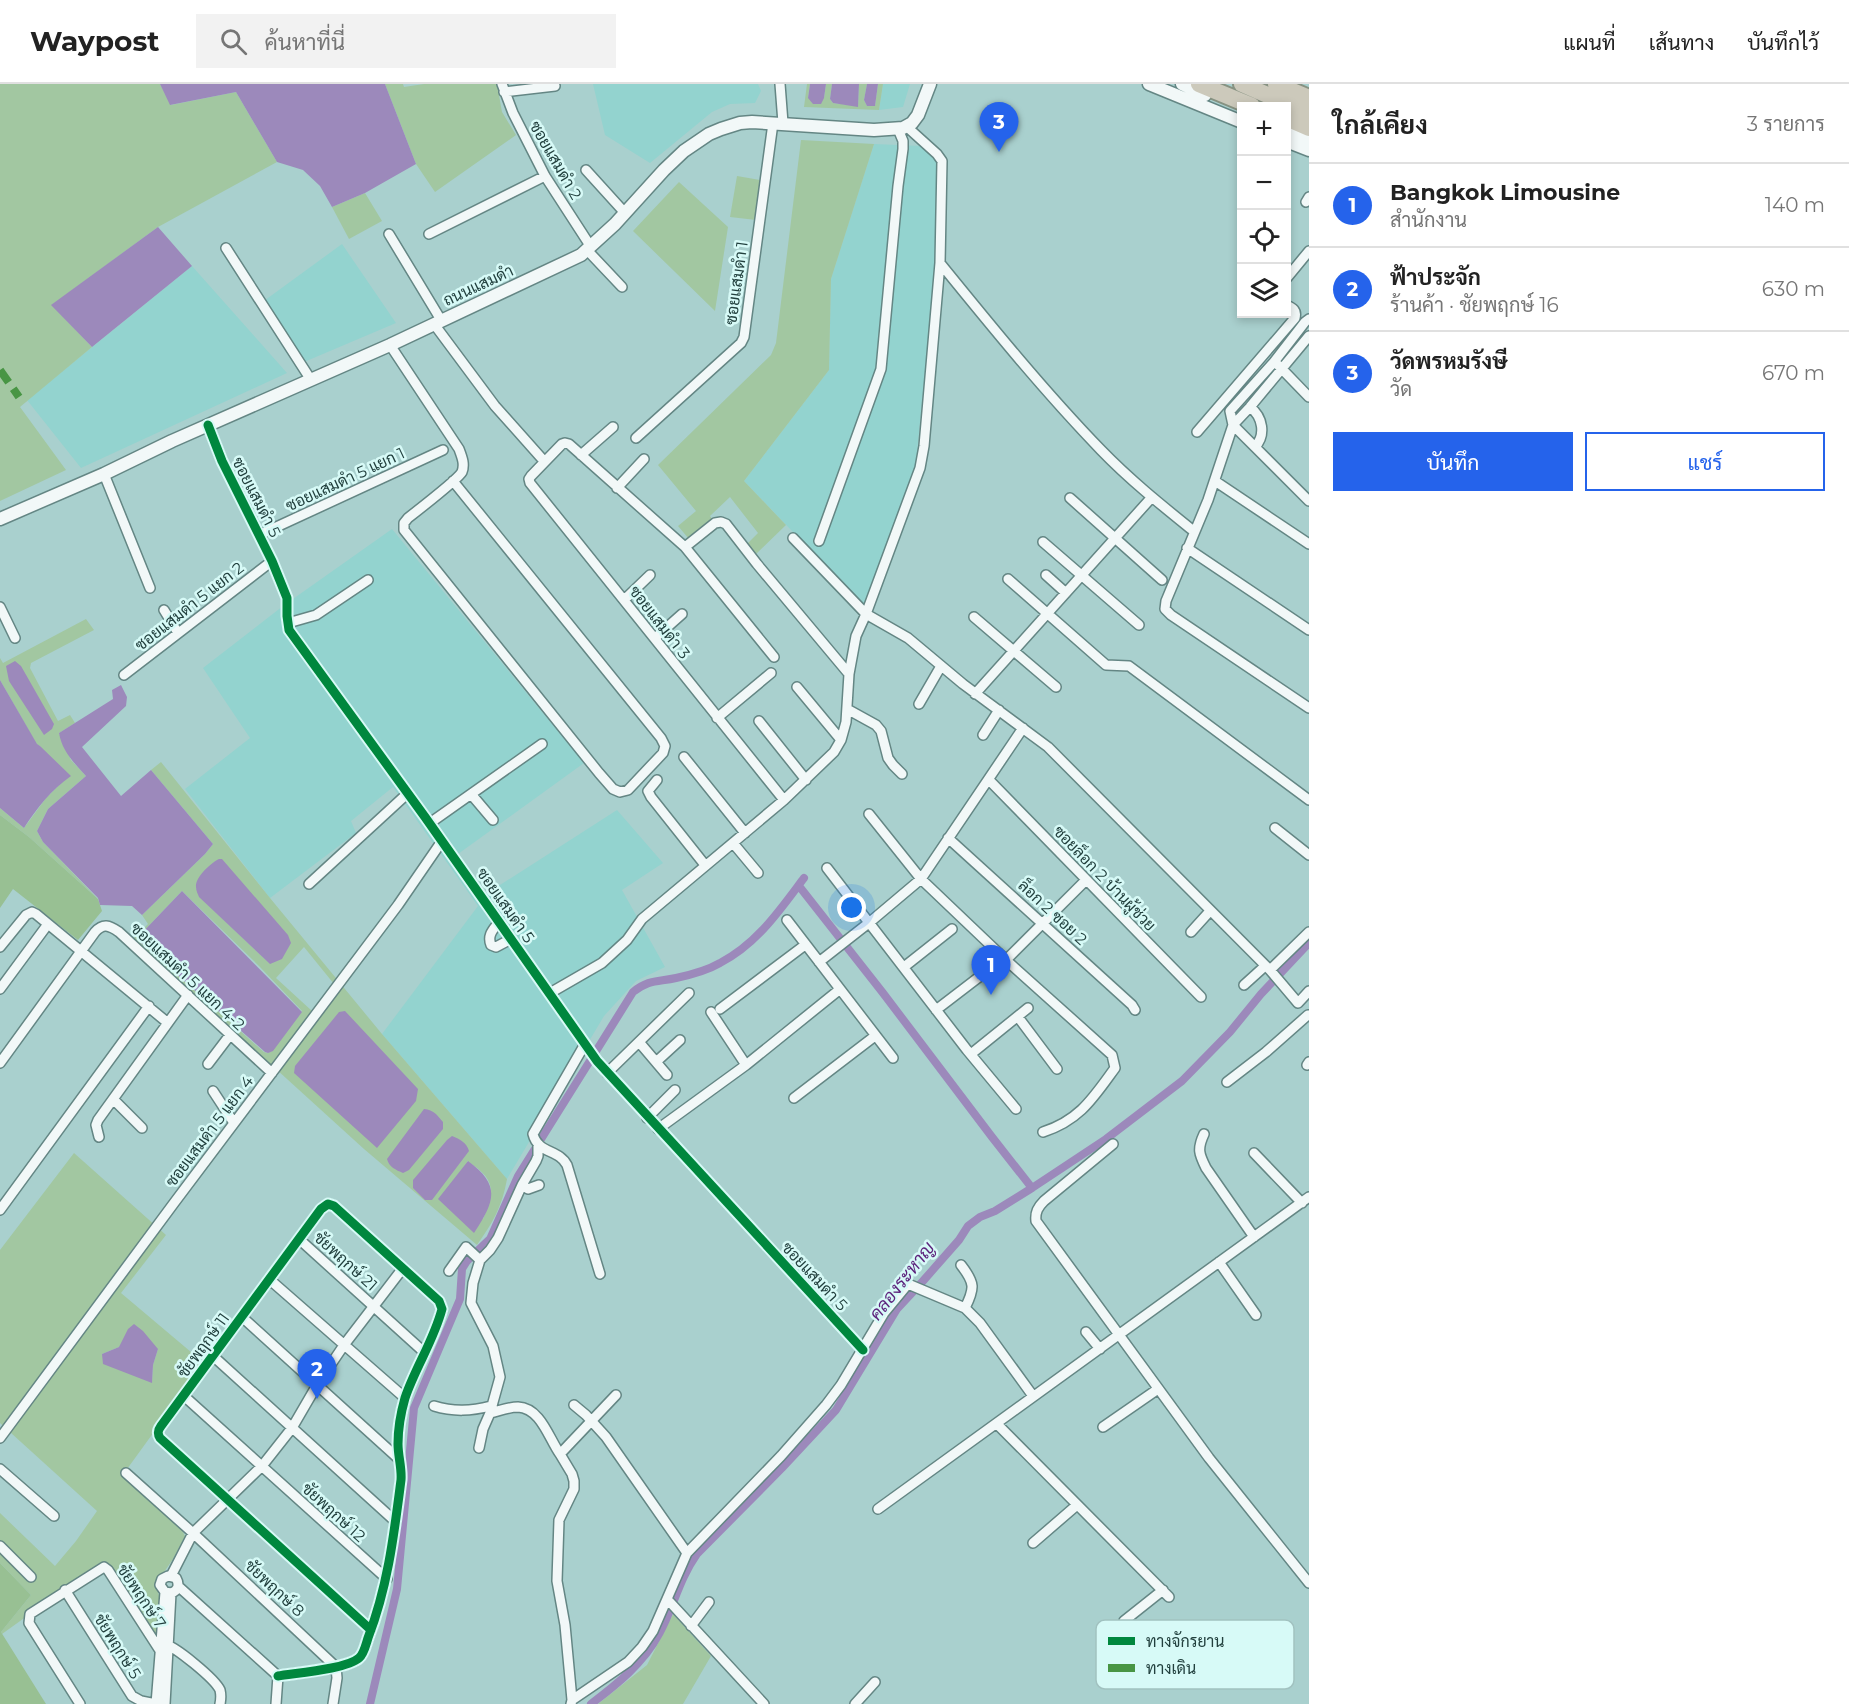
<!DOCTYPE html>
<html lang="th">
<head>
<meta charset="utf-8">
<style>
	body { margin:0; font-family:Montserrat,Sarabun,sans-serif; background:#f2f2f2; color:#222 }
	.controls { position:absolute; right:18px; top:18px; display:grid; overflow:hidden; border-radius:0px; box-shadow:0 3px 9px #0003 }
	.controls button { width:54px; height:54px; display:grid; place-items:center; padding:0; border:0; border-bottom:2px solid #e0e0e0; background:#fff; color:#222; font:30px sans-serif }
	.you { position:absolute; left:852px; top:824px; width:21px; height:21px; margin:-15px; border:4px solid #fff; border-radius:50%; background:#1a73e8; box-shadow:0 0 0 9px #1a73e833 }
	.badge { display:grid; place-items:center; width:39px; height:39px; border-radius:50%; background:#2563eb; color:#fff; font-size:20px; font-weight:700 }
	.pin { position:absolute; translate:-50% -50px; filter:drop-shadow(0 2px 3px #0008) }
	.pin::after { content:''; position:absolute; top:32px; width:21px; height:18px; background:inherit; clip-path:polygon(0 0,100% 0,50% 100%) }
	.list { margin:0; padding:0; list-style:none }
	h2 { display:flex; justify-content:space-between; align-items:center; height:78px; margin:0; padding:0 24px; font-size:26px }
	h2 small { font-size:20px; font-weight:400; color:#767676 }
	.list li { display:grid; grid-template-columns:39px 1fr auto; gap:18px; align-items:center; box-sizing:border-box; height:84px; padding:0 24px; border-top:2px solid #e0e0e0 }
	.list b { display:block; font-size:22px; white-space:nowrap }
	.list p { margin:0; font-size:20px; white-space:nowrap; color:#767676 }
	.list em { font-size:20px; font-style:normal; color:#767676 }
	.actions { display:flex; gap:12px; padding:18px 24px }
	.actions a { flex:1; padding:14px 0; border:2px solid #2563eb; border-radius:0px; text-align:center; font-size:21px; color:#2563eb }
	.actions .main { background:#2563eb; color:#fff }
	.icon { flex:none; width:33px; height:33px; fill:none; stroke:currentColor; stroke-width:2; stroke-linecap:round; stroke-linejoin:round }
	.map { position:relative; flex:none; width:1309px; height:1620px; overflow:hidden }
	header { display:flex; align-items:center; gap:36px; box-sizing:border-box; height:84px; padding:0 30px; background:#fff; border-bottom:2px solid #e0e0e0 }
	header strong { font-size:28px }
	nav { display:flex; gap:33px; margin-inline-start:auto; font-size:21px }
	.search { width:420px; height:54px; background:#f2f2f2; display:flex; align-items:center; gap:15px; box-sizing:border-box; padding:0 21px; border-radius:0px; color:#767676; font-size:22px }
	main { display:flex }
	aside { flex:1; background:#fff }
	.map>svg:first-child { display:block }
	.built { fill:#93d3cf }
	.green { fill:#a2c7a1; fill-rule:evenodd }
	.forest { fill:#98c093 }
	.water { fill:#9c89bb }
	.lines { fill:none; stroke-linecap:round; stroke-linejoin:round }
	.canal { stroke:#9c89bb; stroke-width:8 }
	.street-casing { stroke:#648684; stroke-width:12 }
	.secondary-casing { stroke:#648684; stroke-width:15 }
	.highway-casing { stroke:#879282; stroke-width:20 }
	.street { stroke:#f2f8f8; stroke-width:9 }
	.secondary { stroke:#f2f8f8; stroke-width:12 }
	.highway { stroke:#ccc9bb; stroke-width:16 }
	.quiet { stroke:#489544; stroke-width:8; stroke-dasharray:15 8; stroke-linecap:butt }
	.cycleway-casing { stroke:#d7faf7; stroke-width:13 }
	.cycleway { stroke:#00873e; stroke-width:9 }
	.labels { text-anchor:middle; stroke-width:5; stroke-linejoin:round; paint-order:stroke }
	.street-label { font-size:16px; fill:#22403e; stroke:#d7faf7 }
	.water-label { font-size:18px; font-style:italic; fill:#5d247d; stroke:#d7faf7 }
	.key { fill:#d7faf7; stroke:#a1c2c0; stroke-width:1.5 }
	.key-label { font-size:16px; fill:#22403e }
</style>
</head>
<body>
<header>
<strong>Waypost</strong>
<div class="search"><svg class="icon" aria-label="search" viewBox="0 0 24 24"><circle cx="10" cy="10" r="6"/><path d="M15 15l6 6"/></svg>ค้นหาที่นี่</div>
<nav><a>แผนที่</a><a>เส้นทาง</a><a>บันทึกไว้</a></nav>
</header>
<main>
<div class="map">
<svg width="1309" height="1620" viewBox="0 0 1309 1620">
	<rect width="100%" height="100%" fill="#a9d0ce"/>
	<path class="built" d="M593 0H758L761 7 755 19 730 20 712 28 650 79 605 51Z
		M883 0H910L903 23 879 26Z
		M874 60 922 62 937 77 936 176 916 379 865 523 744 397 829 286 831 195Z
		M342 160 396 239 297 281 257 222Z
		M192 182 287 289 81 384 27 316Z
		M392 445 584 679 458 770 486 810 617 726 663 779 622 806 665 883 636 897 604 932 507 1095 382 950 478 822 393 703 351 737 356 749 270 814 185 705 250 654 203 584 283 522Z"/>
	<path class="green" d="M0 0H160L171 21 236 8 277 78 158 143 52 221 92 263 20 323 66 386 0 417Z
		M385 0H403L404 3 424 0H497L502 28 516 51 435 108 416 80Z
		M807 0H810L808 14H824L826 0H832L830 15 833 19 858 22 859 0H867L864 16 867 22H875L878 0H883L879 26 804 23Z
		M801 56 874 60 831 195 829 286 744 397 786 441 755 471 747 460 758 449 730 413 710 432 713 436 689 455 678 442 696 427 658 381 771 271 776 259Z
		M737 92 760 96 756 136 730 133Z
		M679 98 728 143 715 227 633 147Z
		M365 109 382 137 349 155 332 123Z
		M86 535 94 546 31 579 30 584 58 637 70 631 75 639 59 649 71 676 86 692 48 725 37 747 43 758 98 815 29 753 0 731V724L24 744 46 714 59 701 40 662 37 661 0 596V574L3 579Z
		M161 678 270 814 382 950 507 1095C502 1123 493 1138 477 1161L364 1065 133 855 148 840 142 831 205 770 213 760 151 686ZM196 803 270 880 200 813ZM182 807 259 882 302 927 268 969 264 968 140 858 139 852ZM304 863 334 900 312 927 276 894ZM467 1077C496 1095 495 1107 483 1135Z
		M74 1069 166 1151 121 1209 204 1279 122 1392 182 1446 185 1452 173 1475 160 1494 158 1509 161 1515 156 1554 107 1479H101L2 1550 1 1548 31 1511 0 1479V1429L55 1482 76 1457 97 1427 0 1339V1166ZM119 1263 158 1265 153 1281 152 1298 132 1290 102 1270Z
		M673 1530 711 1572 683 1620H598L647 1581Z"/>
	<path class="forest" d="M0 731 29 753 98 815 102 827 78 856 13 805 0 824Z
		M0 1479 31 1511 1 1548 46 1620H0Z"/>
	<path class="water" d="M160 0H385L416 80 365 109 332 123 320 102 303 86 277 78 236 8 170 21Z
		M810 0H826L824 14 821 20H813L808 14Z
		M832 0H859L858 23 833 19 830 15Z
		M867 0H878L875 22H867L864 16Z
		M158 143 192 182 92 263 51 221Z
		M15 577 21 582 54 640 52 645 44 651 9 597 6 582Z
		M0 596 37 660 40 662 71 692C51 706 37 724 24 744L0 724Z
		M121 601 127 613 126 622 82 663 121 712 151 686 213 760 205 770 142 831 132 822 100 821 98 814 43 758 37 747 48 725 86 692C74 679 62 667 59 649L113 615 112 606Z
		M219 775H222L288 851 291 859 282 875 270 880 199 813C198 810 196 807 196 803 195 793 211 779 219 775Z
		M182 807 302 928 273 967 268 969 265 968 140 858 139 852Z
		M345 927 418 1005 416 1017 377 1064 294 989 295 982 339 928Z
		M424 1025C434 1026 437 1031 443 1038V1045L409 1086 403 1089C396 1086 389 1083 387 1075Z
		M452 1052C460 1055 467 1059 469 1067L432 1116H425L413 1104V1096L447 1056Z
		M468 1077C501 1101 495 1117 474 1149L438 1115Z
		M134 1240 143 1247 158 1265 153 1281 152 1299 103 1280 102 1270 119 1263 128 1245Z"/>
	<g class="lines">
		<path class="canal" d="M799 802 883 909 992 1053 1032 1104
			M370 1620 397 1505 414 1324 460 1215 462 1185 467 1177 490 1155 518 1092 633 908C649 895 658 898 676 894 690 891 708 886 720 879 757 860 780 826 804 794
			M591 1620C616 1601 644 1579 659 1550 674 1523 678 1497 697 1470L782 1384 836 1326 897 1225 923 1197 959 1156 968 1142 980 1133 995 1127 1032 1104 1106 1055 1182 997 1230 948 1261 910 1309 859"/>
		<defs>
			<path id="street" d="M502 0 513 29 545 92 591 163
				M780 0 783 39
				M504 8 555 2
				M586 86 625 129
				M1306 118 1309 113
				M389 150 441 236
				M429 150 545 92
				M226 164 311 296
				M587 166 622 203
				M940 179C992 243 1044 307 1101 366 1129 395 1160 420 1191 445
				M1286 195 1309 167
				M1309 235 1305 238 1274 278 1230 327 1233 341 1309 417
				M434 240 495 322 544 377
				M1309 252 1250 323 1233 341 1208 416 1166 517 1165 525 1171 531 1309 624
				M390 261 459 365C462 373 465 380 462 388 458 395 417 427 408 434L404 439V446L599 689 613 705 620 708 628 706 663 669 665 662 661 654 453 397
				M1278 281 1309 313
				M1250 323C1263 333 1266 351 1255 363
				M208 341 222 377 272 477 287 514V532L289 546 425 733 597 977 863 1266
				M1197 348 1295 234C1297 226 1293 224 1286 221
				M636 354 741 259 744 253 773 39
				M581 371 613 343
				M104 390 150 504
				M1215 397 1309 460
				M617 404 644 375
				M1070 414 1162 496
				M259 451 443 366
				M793 454 866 530 908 554 963 600 1048 663 1270 886 1298 919 1309 907
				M819 457 881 285 898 102 903 65V57L898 45
				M1043 458 1139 541
				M685 463 715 439 721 438 726 440 757 480 849 590
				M1187 464 1309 546
				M1046 491 1066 509
				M1008 495 1106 581 1129 582 1309 716
				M624 516 650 491
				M0 523 15 554
				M164 526 178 549
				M974 533 1056 603
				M288 539 316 531 368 496
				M655 554 682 530
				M774 573 685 463 569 360 565 359 562 360 531 392 529 395 530 399 784 716
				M124 591 272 477
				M797 603 841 656
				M975 610 1152 413
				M919 620 941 582
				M847 625 876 641 881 647 888 674 893 681 902 690
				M717 634 771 589
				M759 637 806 696
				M983 651 999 626
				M684 673 745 749
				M657 696 648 707 651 713 705 781
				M989 696 1201 913
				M471 710 493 736
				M869 730 921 795 1006 876 1112 971 1115 984C1093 1014 1080 1036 1043 1048
				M430 739 542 660
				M1275 744 1309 771
				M948 754 1132 921 1135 926
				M733 759 758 789
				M827 784 967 966 1016 1025
				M309 800 408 709
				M787 836 893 974
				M499 838C493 846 487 851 491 861L496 863 511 855
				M1191 848 1210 827
				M0 863 26 831 32 828 36 830 168 939
				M1006 876 1086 796
				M819 878 870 838 921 795 1023 644
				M904 883 952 845
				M1270 886 1309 848
				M1244 901 1265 882
				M0 905 48 840
				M550 909 602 879 627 856 642 835 784 716 834 668 841 656 846 638 849 590 856 552 866 530 920 384 924 362 940 179 942 77 937 70 906 42
				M720 925 805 861
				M936 926 996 880
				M711 928 746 981
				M1018 933 1057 985
				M639 958 667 991
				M585 960 533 1050C538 1070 559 1065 567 1081L600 1190
				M971 970 1028 924
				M656 978 680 956
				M0 979 95 848C103 839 109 841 119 848L272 989
				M208 980 230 951
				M1307 981 1309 978
				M607 989 689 909
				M1227 998 1266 968 1308 931
				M213 1007 234 1039
				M794 1014 875 952
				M113 1015 142 1044
				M647 1034 675 1006
				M658 1045 746 981 839 906
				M1204 1050C1197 1065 1199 1070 1206 1084L1254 1153
				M99 1053 96 1041 98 1036 188 911
				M1113 1060 1044 1117C1038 1123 1035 1128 1036 1137L1209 1374 1309 1499
				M1254 1069 1302 1119
				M522 1101 528 1105 539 1101
				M0 1126 149 922
				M299 1155 425 1269
				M1219 1178 1256 1231
				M961 1181C975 1199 975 1204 965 1224
				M449 1187 466 1163 480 1176
				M269 1195 405 1314
				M242 1233 400 1376
				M1086 1248 1100 1265
				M213 1272 396 1438
				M184 1312 387 1495
				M574 1321 586 1331 606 1353 687 1469
				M434 1322C454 1328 471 1327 491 1322
				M490 1329C499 1327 509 1323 518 1323 541 1324 549 1355 560 1370L616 1311
				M997 1340 1169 1513
				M1103 1343 1158 1305
				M0 1354 174 1119 398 821 442 757
				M479 1364 483 1345 490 1329 500 1293 493 1262 471 1219 473 1199 480 1176 490 1166 498 1154 522 1101 536 1077 538 1072V1062
				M560 1370 572 1390 574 1397V1405L559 1436 557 1497 565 1541 572 1616
				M0 1385 54 1432
				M126 1389 193 1449 336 1583 337 1594 333 1620
				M878 1425 1309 1113
				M1033 1459 1077 1421
				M0 1462 31 1493
				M171 1492 193 1449 262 1382 292 1344 317 1301 344 1261 403 1184
				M178 1502 278 1592
				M65 1506 132 1612 141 1617 156 1620
				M667 1515 764 1620
				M1124 1537 1163 1506
				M691 1542 709 1518
				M164 1560C175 1562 215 1595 220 1606 221 1610 221 1615 220 1620
				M278 1592C295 1589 347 1585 359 1574 364 1570 366 1560 368 1554 388 1502 394 1450 401 1396 402 1384 398 1372 398 1360 398 1345 401 1328 405 1314 415 1284 434 1256 442 1225L439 1217 334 1122 328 1120 321 1125 161 1342C158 1346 157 1349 160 1354L371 1546
				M80 1620 29 1539 30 1530 104 1483 108 1486 159 1565
				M156 1620 165 1508
				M165 1620 171 1509C178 1507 180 1501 176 1494L168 1492 162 1495 160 1501 165 1508 171 1509
				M276 1620 278 1592
				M571 1620 572 1616 628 1578 642 1563 653 1547 687 1469 781 1372 826 1321 841 1301 884 1229 908 1200 965 1224 980 1239 1033 1312
				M855 1620 875 1598"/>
			<path id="secondary" d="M1149 0 1242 38
				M1182 0 1205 11
				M1286 47 1309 57
				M1286 57 1309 66
				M0 435 104 390 172 357 390 261 581 171 615 140 664 86 684 67 709 50 721 45 740 39 752 38 874 46 903 44 912 39 918 31 930 0"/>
			<path id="highway" d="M1199 0 1252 22
				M1242 0 1309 29
				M1276 0 1309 14
				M1286 34 1309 44"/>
		</defs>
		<use href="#street" class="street-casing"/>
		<use href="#secondary" class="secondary-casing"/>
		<use href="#highway" class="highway-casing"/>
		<use href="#street" class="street"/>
		<use href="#secondary" class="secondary"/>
		<use href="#highway" class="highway"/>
		<path class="quiet" d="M0 286 19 313"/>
		<defs>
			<path id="cycleway" d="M208 341 222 377 272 477 287 514V532L289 546 425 733 597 977 863 1266
				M278 1592C295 1589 347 1585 359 1574 364 1570 366 1560 368 1554 388 1502 394 1450 401 1396 402 1384 398 1372 398 1360 398 1345 401 1328 405 1314 415 1284 434 1256 442 1225L439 1217 334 1122 328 1120 321 1125 161 1342C158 1346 157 1349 160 1354L371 1546"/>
		</defs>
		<use href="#cycleway" class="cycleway-casing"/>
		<use href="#cycleway" class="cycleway"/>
	</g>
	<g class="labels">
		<g class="street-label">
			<text transform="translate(556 76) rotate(60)" y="6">ซอยแสมดำ 2</text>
			<text transform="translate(736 199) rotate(-82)" y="6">ซอยแสมดำ 1</text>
			<text transform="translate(478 201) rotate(-25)" y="6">ถนนแสมดำ</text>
			<text transform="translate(345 395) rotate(-25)" y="6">ซอยแสมดำ 5 แยก 1</text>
			<text transform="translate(257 413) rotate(63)" y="6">ซอยแสมดำ 5</text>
			<text transform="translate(189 522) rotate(-38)" y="6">ซอยแสมดำ 5 แยก 2</text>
			<text transform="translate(660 538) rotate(52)" y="6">ซอยแสมดำ 3</text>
			<text transform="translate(1105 794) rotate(46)" y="6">ซอยล็อก 2 บ้านผู้ช่วย</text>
			<text transform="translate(506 821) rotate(55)" y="6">ซอยแสมดำ 5</text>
			<text transform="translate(1053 828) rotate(43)" y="6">ล็อก 2 ซอย 2</text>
			<text transform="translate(188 892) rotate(43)" y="6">ซอยแสมดำ 5 แยก 4-2</text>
			<text transform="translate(209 1047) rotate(-53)" y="6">ซอยแสมดำ 5 แยก 4</text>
			<text transform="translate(346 1177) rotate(42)" y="6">ชัยพฤกษ์ 21</text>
			<text transform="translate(815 1192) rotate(47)" y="6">ซอยแสมดำ 5</text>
			<text transform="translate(203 1261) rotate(-54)" y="6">ชัยพฤกษ์ 11</text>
			<text transform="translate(334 1428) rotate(42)" y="6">ชัยพฤกษ์ 12</text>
			<text transform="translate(275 1504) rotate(43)" y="6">ชัยพฤกษ์ 8</text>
			<text transform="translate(142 1512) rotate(56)" y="6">ชัยพฤกษ์ 7</text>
			<text transform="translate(118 1562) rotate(58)" y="6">ชัยพฤกษ์ 5</text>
		</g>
		<g class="water-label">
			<text transform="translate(902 1197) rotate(-52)" y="6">คลองระหาญ</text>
		</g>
	</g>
	<rect x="1096" y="1536" width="198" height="69" rx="9" class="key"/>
	<rect x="1108" y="1553" width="27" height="8" fill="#00873e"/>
	<rect x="1108" y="1580" width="27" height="8" fill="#489544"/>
	<g class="key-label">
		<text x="1146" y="1563">ทางจักรยาน</text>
		<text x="1146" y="1590">ทางเดิน</text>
	</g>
</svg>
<div class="controls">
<button>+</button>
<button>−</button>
<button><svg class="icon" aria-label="locate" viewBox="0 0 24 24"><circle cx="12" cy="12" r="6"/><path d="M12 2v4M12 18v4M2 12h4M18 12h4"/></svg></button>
<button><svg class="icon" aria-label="layers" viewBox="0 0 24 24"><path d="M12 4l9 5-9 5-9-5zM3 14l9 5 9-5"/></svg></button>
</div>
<div class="you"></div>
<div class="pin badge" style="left:991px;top:911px">1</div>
<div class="pin badge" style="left:317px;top:1315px">2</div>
<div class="pin badge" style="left:999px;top:68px">3</div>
</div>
<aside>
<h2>ใกล้เคียง<small>3 รายการ</small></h2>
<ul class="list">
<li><span class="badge">1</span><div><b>Bangkok Limousine</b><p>สำนักงาน</p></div><em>140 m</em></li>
<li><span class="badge">2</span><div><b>ฟ้าประจัก</b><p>ร้านค้า · ชัยพฤกษ์ 16</p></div><em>630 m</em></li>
<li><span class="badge">3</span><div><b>วัดพรหมรังษี</b><p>วัด</p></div><em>670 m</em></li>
</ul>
<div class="actions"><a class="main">บันทึก</a><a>แชร์</a></div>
</aside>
</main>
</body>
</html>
